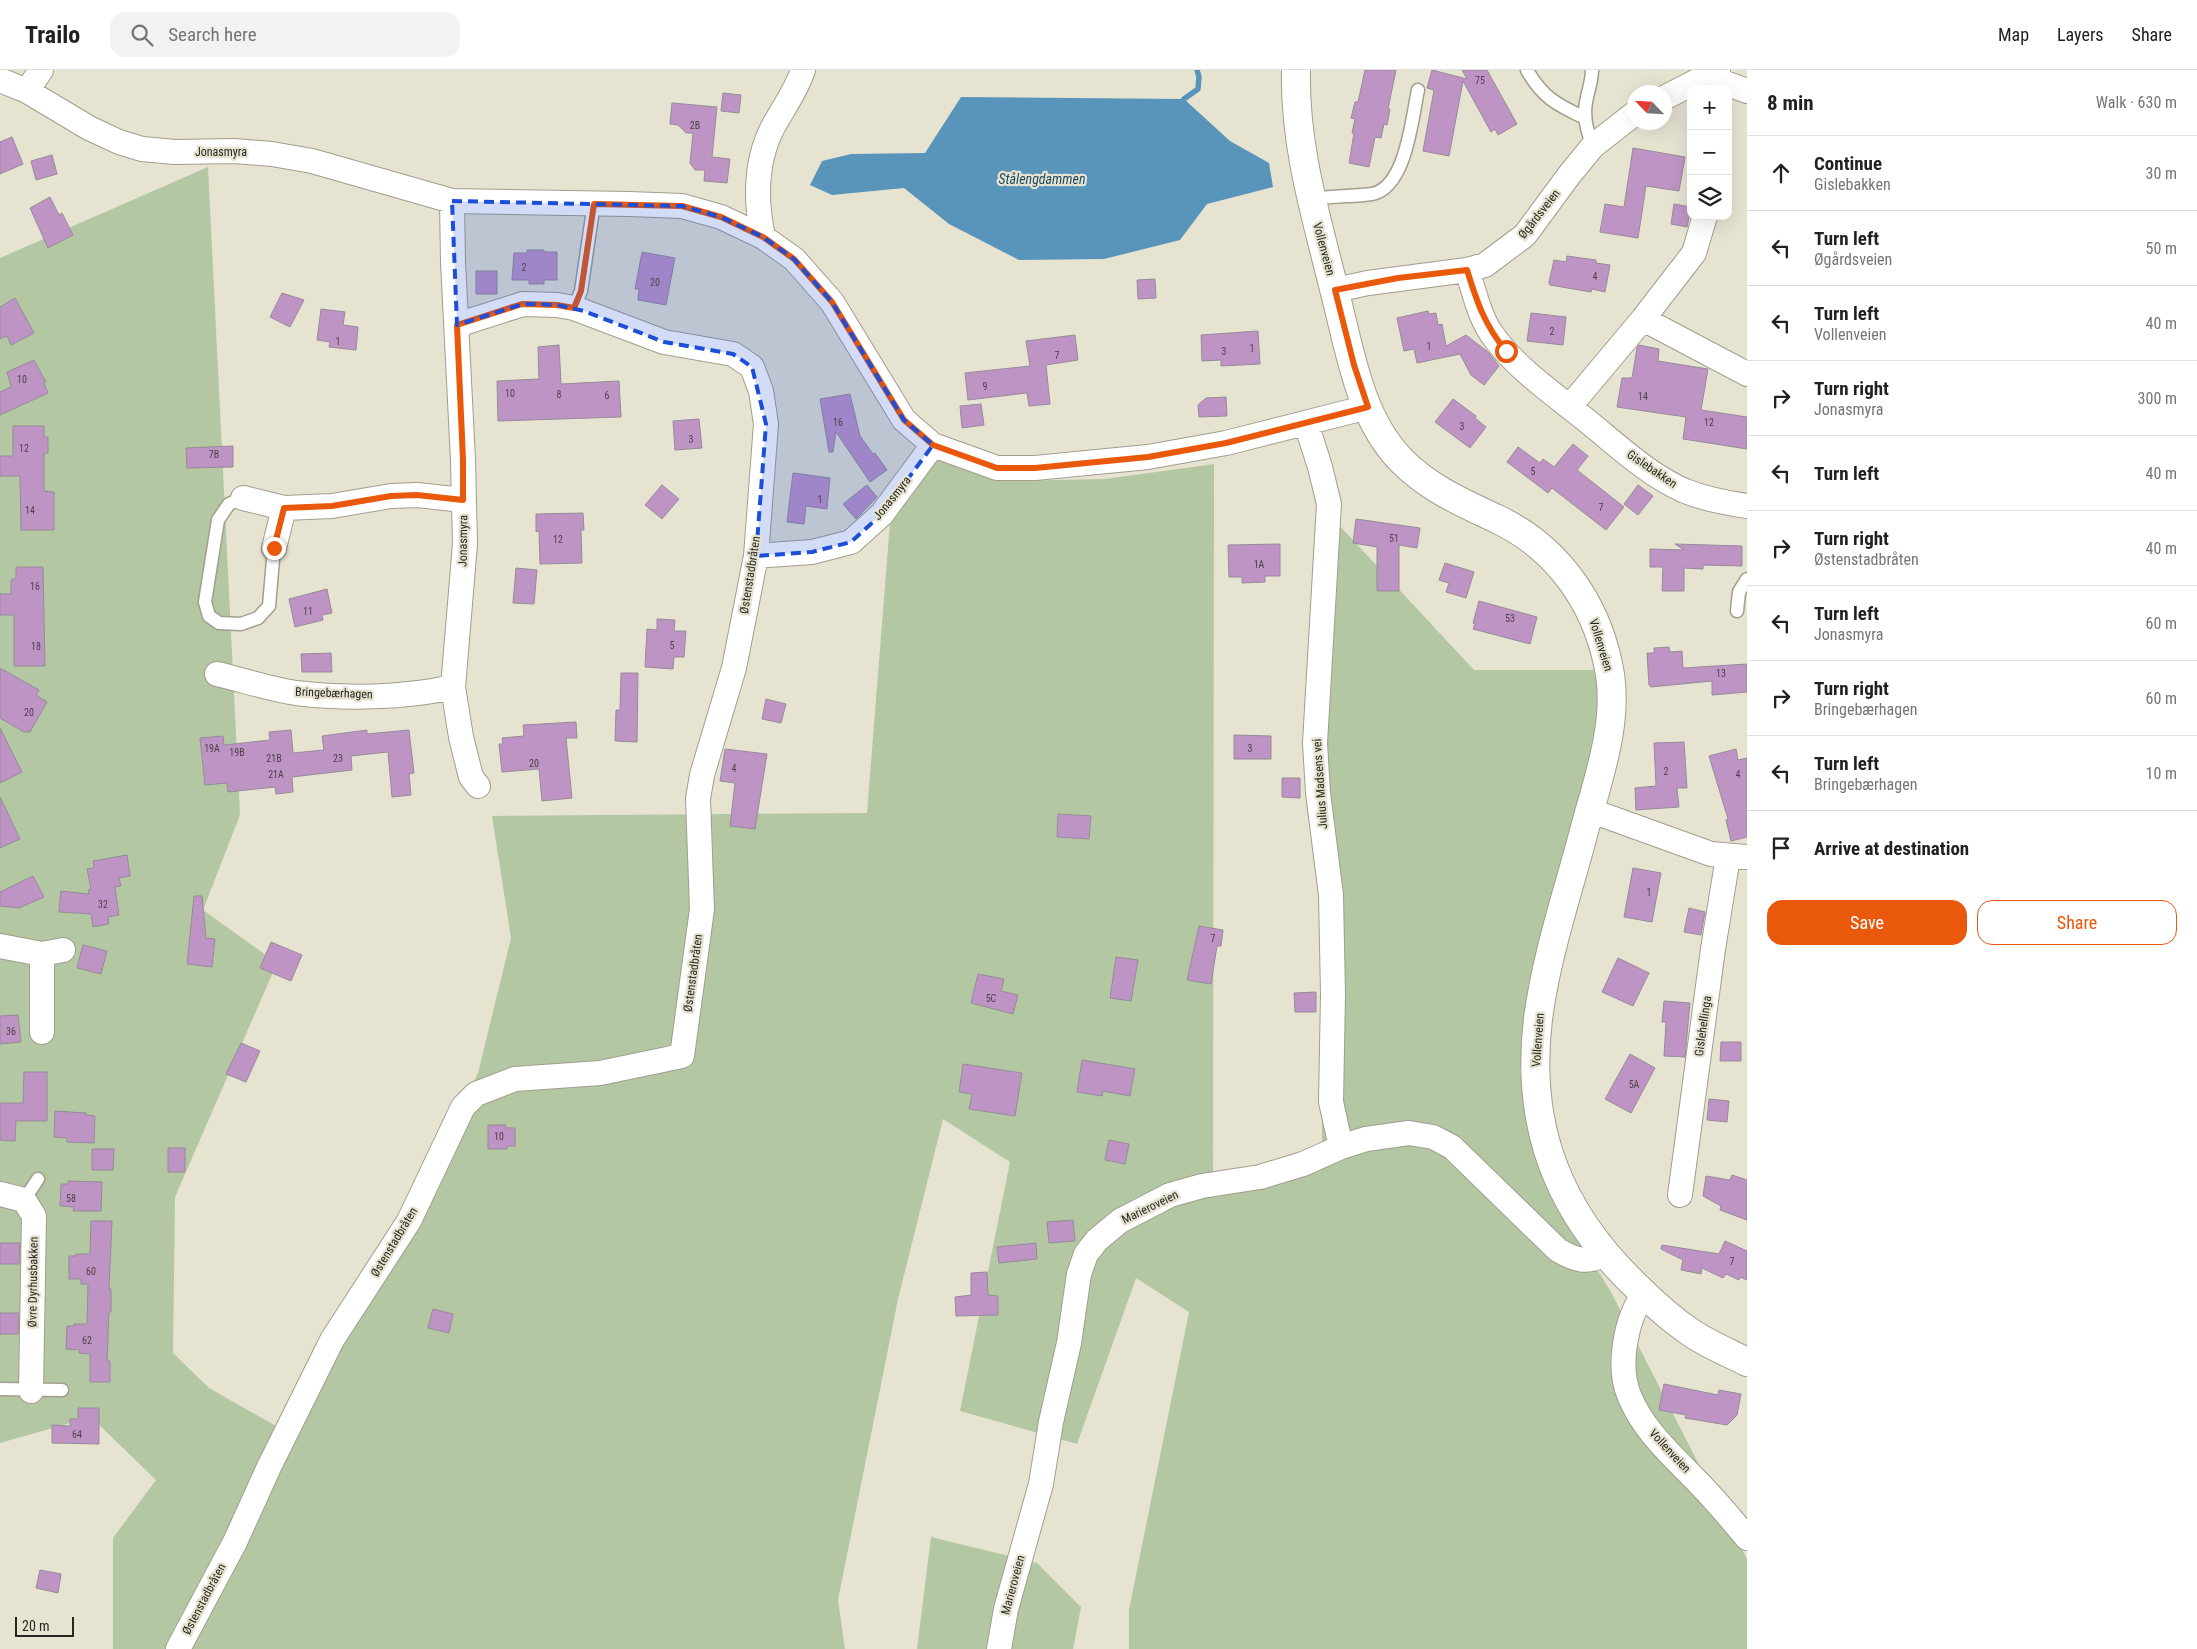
<!DOCTYPE html>
<html lang="en">
<head>
<meta charset="utf-8">
<style>
	body { margin:0; font-family:"Roboto Condensed",sans-serif; background:#f2f2f2; color:#202124 }
	.controls { position:absolute; right:15px; top:15px; display:grid; overflow:hidden; border-radius:10px; box-shadow:0 5px 20px #0002 }
	.controls button { width:45px; height:45px; display:grid; place-items:center; padding:0; border:0; border-bottom:1px solid #e0e0e0; background:#fff; color:#202124; font:25px sans-serif }
	.compass { position:absolute; left:1627px; top:15px; width:45px; height:45px; border-radius:50%; background:#fff; box-shadow:0 5px 20px #0002; rotate:295deg }
	.scale { position:absolute; left:15px; bottom:12px; width:59px; box-sizing:border-box; padding-left:5px; border:2px solid #282620; border-top:0; font-size:14px; line-height:18px; white-space:nowrap; color:#282620; -webkit-text-stroke:4px #e7e3d1; paint-order:stroke }
	.stop { position:absolute; width:15px; height:15px; margin:-11px; border:4px solid #ea580c; border-radius:50%; background:#fff }
	.stop.end { background:#ea580c; border-color:#fff; box-shadow:0 1px 5px #0008 }
	.list { margin:0; padding:0; list-style:none }
	h2 { display:flex; justify-content:space-between; align-items:center; height:65px; margin:0; padding:0 20px; font-size:21px }
	h2 small { font-size:16px; font-weight:400; color:#757577 }
	.list li { display:grid; grid-template-columns:32px 1fr auto; gap:15px; align-items:center; box-sizing:border-box; height:75px; padding:0 20px; border-top:1px solid #e0e0e0 }
	.list b { display:block; font-size:19px; white-space:nowrap }
	.list p { margin:0; font-size:16px; white-space:nowrap; color:#757577 }
	.list em { font-size:16px; font-style:normal; color:#757577 }
	.actions { display:flex; gap:10px; padding:15px 20px }
	.actions a { flex:1; padding:11px 0; border:1px solid #ea580c; border-radius:15px; text-align:center; font-size:18px; color:#ea580c }
	.actions .main { background:#ea580c; color:#fff }
	.icon { flex:none; width:28px; height:28px; fill:none; stroke:currentColor; stroke-width:2; stroke-linecap:round; stroke-linejoin:round }
	.map { position:relative; flex:none; width:1747px; height:1579px; overflow:hidden }
	header { display:flex; align-items:center; gap:30px; box-sizing:border-box; height:70px; padding:0 25px; background:#fff; border-bottom:1px solid #e0e0e0 }
	header strong { font-size:24px }
	nav { display:flex; gap:28px; margin-inline-start:auto; font-size:18px }
	.search { width:350px; height:45px; background:#f2f2f2; display:flex; align-items:center; gap:12px; box-sizing:border-box; padding:0 18px; border-radius:15px; color:#757577; font-size:19px }
	main { display:flex }
	aside { flex:1; background:#fff }
	.map>svg:first-child { display:block }
	.green { fill:#b3c7a2 }
	.water { fill:#5995ba }
	.lines { fill:none; stroke-linecap:round; stroke-linejoin:round }
	.stream { stroke:#5995ba; stroke-width:5.5 }
	.building { fill:#be94c5; stroke:#968b98 }
	.service-casing { stroke:#a29d8d; stroke-width:15 }
	.minor-casing { stroke:#a29d8d; stroke-width:26 }
	.secondary-casing { stroke:#a29d8d; stroke-width:30 }
	.service { stroke:#fff; stroke-width:12 }
	.minor { stroke:#fff; stroke-width:24 }
	.secondary { stroke:#fff; stroke-width:28 }
	.route { stroke:#ea580c; stroke-width:6 }
	.marked { fill:#1d4ed8; fill-opacity:0.2; stroke:#1d4ed8; stroke-width:4; stroke-dasharray:10 6; stroke-linejoin:round }
	.labels { text-anchor:middle; stroke-width:4.5; stroke-linejoin:round; paint-order:stroke }
	.number-label { font-size:10px; fill:#4e4249 }
	.street-label { font-size:12px; fill:#282620; stroke:#e7e3d1 }
	.water-label { font-size:14px; font-style:italic; fill:#1a4964; stroke:#e7e3d1 }
</style>
</head>
<body>
<header>
<strong>Trailo</strong>
<div class="search"><svg class="icon" aria-label="search" viewBox="0 0 24 24"><circle cx="10" cy="10" r="6"/><path d="M15 15l6 6"/></svg>Search here</div>
<nav><a>Map</a><a>Layers</a><a>Share</a></nav>
</header>
<main>
<div class="map">
<svg width="1747" height="1579" viewBox="0 0 1747 1579">
	<rect width="100%" height="100%" fill="#e7e3d1"/>
	<path class="green" d="M208 97 240 745 203 840 277 893 175 1127 173 1283 209 1318 276 1356 395 1172 478 1003 511 868 492 746 867 743 891 440 933 382 1010 411 1105 409 1214 394 1213 1113 1322 1077 1324 439 1474 600H1598L1597 664 1553 844 1520 1000 1532 1062 1549 1121 1611 1222 1747 1489V1579H1129V1540L1189 1242 1136 1208 1077 1374 960 1341 1010 1092 943 1049 898 1229 838 1530 845 1579H113V1468L156 1410 91 1347 0 1373V188Z
		M931 1467 1037 1493 1081 1537 1073 1579H917Z"/>
	<path class="water" d="M961 27 1184 29 1230 71 1269 93 1273 117 1207 134 1180 170 1104 189 1019 190 949 154 904 118 832 125 810 115 822 91 851 84 925 83Z"/>
	<g class="lines">
		<path class="stream" d="M1184 29 1198 19 1199 7 1197 0"/>
	</g>
	<path class="building" d="M1365 0H1396L1388 39H1390L1387 55 1384 54 1381 68 1375 67 1369 97 1349 93 1354 63H1352L1355 49 1351 48 1355 32H1358Z
		M1432 0 1467 9 1462 0H1487L1517 54 1498 65 1495 59 1491 62 1463 11 1449 86 1423 81 1434 20 1427 18Z
		M723 23 741 25 739 43 721 41Z
		M672 33 717 37 712 87 730 89 727 113 704 111 705 100H695L690 93 693 63H686L678 55 670 54Z
		M12 67 23 94 0 104V72Z
		M1633 78 1685 87 1679 121 1646 116 1638 168 1600 162 1605 134 1624 137Z
		M52 85 57 104 36 110 31 91Z
		M50 127 59 145 62 143 73 165 48 178 30 138Z
		M1674 134 1691 137 1687 157 1671 154Z
		M527 180H544V182H557V210H544V214H529V210H512L514 183H527Z
		M642 182 675 188 666 235 638 230 639 219H635Z
		M1567 186 1596 190V193L1610 195 1605 222 1592 219 1591 222 1550 215 1549 212 1554 190 1566 192Z
		M476 201H497V224H476Z
		M1155 209 1156 228 1138 229 1137 210Z
		M282 223 304 230 290 257 270 247Z
		M15 228 34 263 11 275 7 266 0 269V237Z
		M321 239 345 242 343 255 358 257 356 280 329 277 330 272 317 270Z
		M1428 241 1429 244 1436 243 1438 255 1442 254 1446 276 1466 265 1488 282 1499 296 1484 315 1471 305 1460 284 1417 293 1414 279 1404 281 1397 248Z
		M1531 243 1566 247 1563 275 1527 271Z
		M1258 261 1260 294 1221 296V290L1202 291 1201 265Z
		M1075 265 1078 290 1046 295 1050 334 1029 336 1027 323 968 330 965 303 1030 296 1026 271Z
		M559 275 561 314 619 311 621 347 498 351 497 311 539 309 538 277Z
		M1639 275 1659 279 1658 291 1708 299 1701 340 1747 347V379L1683 369 1686 347 1617 337 1622 308H1632L1637 278Z
		M34 290 46 312 44 313 48 323 0 345V322L11 317 7 302Z
		M850 324 860 366 873 384 875 383 887 400 870 412 836 362 833 382H829L820 329Z
		M1226 327 1227 346 1199 347 1198 335 1206 328Z
		M1453 329 1476 346 1475 348 1486 357 1470 378 1435 352Z
		M981 334 984 355 962 358 960 336Z
		M699 349 702 378 675 380 673 351Z
		M13 356H44V367H48V383H44V421L54 422V460H21L20 406H0V386H13Z
		M1573 374 1588 386 1577 400 1624 437 1606 460 1552 418 1548 423 1507 392 1518 377 1540 393 1543 389 1554 397Z
		M233 376V397L187 398 186 378Z
		M793 403 830 408 827 439 806 436 804 454 787 452Z
		M662 415 679 429 662 449 645 435Z
		M867 415 877 427 856 449 843 434Z
		M1638 415 1653 426 1638 445 1624 434Z
		M583 443 584 460H581L582 493 540 494 539 461 536 462V444Z
		M1356 449 1420 458 1417 478 1399 475V521H1377V477L1353 473Z
		M1280 474V506H1265V512L1242 513V507H1229L1228 475Z
		M1675 474 1742 476V496L1703 495V499L1684 498V521H1662L1663 497H1650V479L1684 480Z
		M1445 493 1474 502 1466 528 1446 522 1449 513 1439 510Z
		M16 497H43L45 596H14V545H0V524H11V510L16 508Z
		M516 498 537 500 534 534 513 533Z
		M327 519 332 543 322 545 323 550 295 557 289 529Z
		M1479 531 1537 547 1530 574 1473 559 1475 554 1473 553Z
		M657 549 675 550 674 561H686L684 587H674L673 599 645 597 647 559 657 560Z
		M1669 577 1670 582 1682 581 1683 598 1747 594V622L1712 625V611L1651 617 1649 615 1647 583H1654V578Z
		M331 583 332 602H302L301 584Z
		M0 598 39 620 36 625 47 632 30 662H24L0 648Z
		M621 603H638L637 672 615 671 616 640H620Z
		M766 629 786 634 781 653 762 649Z
		M576 652 577 668H566L572 728 542 731 539 699 502 702 499 674H503L502 668 524 666 523 655Z
		M0 658 22 702 0 713Z
		M291 660 293 683 324 680 322 666 367 660V664L409 660 414 703 409 704 411 725 392 727 388 682 351 686 352 700 292 707 293 722 276 724 275 717 228 722 227 713 205 715 200 668 223 666 224 675 270 670 269 662Z
		M1234 665 1271 666V689H1234Z
		M1684 672 1687 718H1677L1679 737 1636 740 1635 718 1656 716 1654 673Z
		M725 679 767 684 755 759 730 756 735 713 720 711Z
		M1736 679 1738 690 1747 688V767L1731 771 1726 750 1728 749 1709 686Z
		M1282 708H1300V728L1282 727Z
		M0 727 20 769 0 778Z
		M1058 744 1091 746 1089 769 1057 767Z
		M127 785 130 806 119 808 121 816 115 817 119 845 108 847 109 854 93 857 91 844 59 842 61 821 89 824 88 820 91 819 87 799 94 798 93 791Z
		M1633 798 1661 803 1652 852 1624 847Z
		M33 806 44 827 19 838 0 836V822Z
		M194 826H202L206 868 215 869 212 897 187 894Z
		M1689 838 1705 842 1701 865 1684 862Z
		M1199 856 1223 860 1221 876H1217L1211 914 1187 910Z
		M271 872 302 885 291 911 260 898Z
		M83 875 107 881 101 904 77 898Z
		M1116 887 1138 890 1131 931 1110 928Z
		M1618 888 1649 903 1633 936 1602 922Z
		M978 904 1004 909 1001 921 1018 925 1013 944 971 933Z
		M1316 922V942H1295L1294 923Z
		M1664 931 1690 933 1685 987 1664 986 1666 952H1662Z
		M18 945 21 972 0 974V946Z
		M1721 972H1741V991H1720Z
		M241 973 260 981 246 1012 226 1004Z
		M1630 984 1655 998 1631 1043 1605 1029Z
		M1082 990 1135 999 1130 1026 1103 1021 1102 1026 1077 1022Z
		M963 994 1022 1003 1015 1046 969 1039 972 1024 959 1022Z
		M24 1002H47V1051H16L15 1071 0 1070V1033H23Z
		M1709 1029 1729 1031 1727 1052 1707 1050Z
		M55 1041 86 1043V1045L95 1046 94 1073 67 1072V1068L54 1067Z
		M488 1055H506V1058H515V1076H507V1079H488Z
		M1109 1070 1129 1074 1125 1094 1105 1090Z
		M168 1078H185V1102H168Z
		M92 1079H114L113 1100H92Z
		M1732 1105 1747 1110V1150L1720 1140 1721 1136 1703 1126 1706 1106 1730 1110Z
		M68 1111 102 1112 101 1141H73L74 1137 60 1136 61 1114H68Z
		M1073 1150 1075 1171 1049 1173 1047 1152Z
		M91 1151H112L109 1219H111V1242H109L107 1291H110V1312H90V1284L79 1283 80 1280 66 1279 67 1256H74V1254H87L88 1214H81V1209H69V1186H76V1184H90Z
		M1725 1171 1747 1181V1210L1740 1207 1739 1210 1726 1204 1723 1208 1702 1198 1701 1204 1681 1200 1683 1190 1661 1179 1662 1175 1719 1184Z
		M0 1173H20L19 1194H0Z
		M1036 1173 1037 1189 999 1193 997 1177Z
		M987 1202 988 1225 998 1226V1245L956 1246 955 1227 971 1225V1203Z
		M433 1239 453 1244 449 1263 428 1258Z
		M0 1243H19L18 1264H0Z
		M1664 1314 1718 1325 1719 1320 1741 1324 1737 1345 1727 1355 1685 1348 1686 1345 1659 1340Z
		M78 1338H99V1374L52 1373V1355L70 1356V1349H78Z
		M40 1500 61 1504 58 1523 36 1518Z"/>
	<g class="lines">
		<defs>
			<path id="service" d="M1527 0C1542 27 1557 35 1585 48
				M1592 0C1592 11 1588 21 1586 32 1583 48 1587 62 1593 76
				M1311 130C1331 125 1352 127 1372 124 1406 118 1412 48 1418 20
				M574 238 581 221 594 133
				M243 428 229 434 218 450 205 532 209 546 219 553 241 554 258 548 269 536 274 478
				M1737 541 1739 522 1747 509
				M24 1130 38 1109
				M0 1319 62 1320"/>
			<path id="minor" d="M1712 5 1720 11 1747 21
				M0 10 27 21 89 58 119 72 142 79 175 82 234 81 272 84 312 91 452 131 629 134 682 136 721 147 763 167 794 189 832 232 904 350 933 375 997 398H1035L1148 387 1226 373 1368 337
				M27 21 41 0
				M1664 28 1718 0
				M452 131 453 192 463 390 465 474 453 617 461 667 471 707 478 716
				M763 167C755 129 755 90 774 55 784 37 797 19 803 0
				M1467 200C1474 221 1479 245 1491 263 1515 298 1554 324 1586 350 1617 375 1648 405 1685 421 1705 429 1726 433 1747 436
				M1335 220 1368 213 1467 200 1485 195 1525 165 1570 104 1593 76 1634 44
				M1643 249 1747 304
				M1570 336 1643 249 1694 183 1705 146
				M1306 353 1320 397 1329 434 1315 673 1318 723 1331 825 1333 924 1331 1032 1341 1077
				M243 428 284 438
				M274 478 284 438 332 436 391 426 417 425 463 430
				M756 486 812 482 851 472 882 444 933 375
				M217 604C243 610 269 619 296 623 345 629 405 628 453 617
				M1589 740 1711 784 1747 787
				M0 876 42 884 63 880
				M42 884V962
				M0 1124 24 1130 34 1146 31 1321
				M1680 1125 1713 879 1728 787
				M1644 1224C1626 1248 1617 1296 1629 1325 1641 1356 1666 1380 1689 1403 1709 1423 1729 1446 1747 1468
				M178 1579 235 1472 269 1397 332 1270 409 1151 463 1037 476 1024 515 1009 600 1003 682 986 702 839 698 729 702 705 734 598 756 486 766 354 761 321 752 297 733 284 664 272 574 238 557 235 523 234 457 255
				M999 1579 1006 1539 1041 1414 1051 1352 1069 1273 1079 1204 1086 1184 1097 1170 1120 1151 1170 1125 1202 1116 1260 1107 1303 1094 1341 1077 1366 1069 1409 1063 1433 1067 1452 1077 1558 1180C1575 1190 1587 1194 1605 1184"/>
			<path id="secondary" d="M1296 0C1294 77 1317 149 1335 223 1350 280 1359 347 1401 390 1428 418 1463 433 1497 449 1556 477 1595 531 1608 594 1621 650 1597 711 1583 765 1567 825 1546 887 1538 949 1525 1056 1558 1141 1635 1215 1653 1233 1672 1250 1693 1264 1710 1275 1729 1283 1747 1292"/>
		</defs>
		<use href="#service" class="service-casing"/>
		<use href="#minor" class="minor-casing"/>
		<use href="#secondary" class="secondary-casing"/>
		<use href="#service" class="service"/>
		<use href="#minor" class="minor"/>
		<use href="#secondary" class="secondary"/>
	</g>
	<g class="lines">
		<path class="route" d="M274 478 284 438 332 436 391 426 417 425 463 430V390L457 255 522 234 557 235 574 238 581 221 594 134 682 136 721 147 763 167 794 189 832 232 904 350 933 375 997 398H1035L1148 387 1226 373 1368 337 1354 295 1335 220 1398 208 1467 200C1477 232 1484 254 1506 281"/>
	</g>
	<path class="marked" d="M452 131 682 136 721 147 763 167 794 189 832 232 904 350 933 375 882 444 851 472 812 482 756 486 766 354 752 297 733 284 664 272 584 241 557 235 523 234 457 255Z"/>
	<g class="labels">
		<g class="number-label">
			<text x="1480" y="14">75</text>
			<text x="695" y="59">2B</text>
			<text x="524" y="201">2</text>
			<text x="1595" y="210">4</text>
			<text x="655" y="216">20</text>
			<text x="1552" y="265">2</text>
			<text x="338" y="275">1</text>
			<text x="1429" y="280">1</text>
			<text x="1252" y="282">1</text>
			<text x="1224" y="285">3</text>
			<text x="1057" y="289">7</text>
			<text x="22" y="313">10</text>
			<text x="985" y="320">9</text>
			<text x="510" y="327">10</text>
			<text x="559" y="328">8</text>
			<text x="607" y="329">6</text>
			<text x="1643" y="330">14</text>
			<text x="838" y="356">16</text>
			<text x="1709" y="356">12</text>
			<text x="1462" y="360">3</text>
			<text x="691" y="373">3</text>
			<text x="24" y="382">12</text>
			<text x="214" y="388">7B</text>
			<text x="1533" y="405">5</text>
			<text x="820" y="433">1</text>
			<text x="1601" y="441">7</text>
			<text x="30" y="444">14</text>
			<text x="1394" y="472">51</text>
			<text x="558" y="473">12</text>
			<text x="1259" y="498">1A</text>
			<text x="35" y="520">16</text>
			<text x="308" y="545">11</text>
			<text x="1510" y="552">53</text>
			<text x="672" y="579">5</text>
			<text x="36" y="580">18</text>
			<text x="1721" y="607">13</text>
			<text x="29" y="646">20</text>
			<text x="212" y="682">19A</text>
			<text x="1250" y="682">3</text>
			<text x="237" y="686">19B</text>
			<text x="274" y="692">21B</text>
			<text x="338" y="692">23</text>
			<text x="534" y="697">20</text>
			<text x="734" y="702">4</text>
			<text x="1666" y="705">2</text>
			<text x="276" y="708">21A</text>
			<text x="1738" y="708">4</text>
			<text x="1649" y="826">1</text>
			<text x="103" y="838">32</text>
			<text x="1213" y="872">7</text>
			<text x="991" y="932">5C</text>
			<text x="11" y="965">36</text>
			<text x="1634" y="1018">5A</text>
			<text x="499" y="1070">10</text>
			<text x="71" y="1132">58</text>
			<text x="1732" y="1195">7</text>
			<text x="91" y="1205">60</text>
			<text x="87" y="1274">62</text>
			<text x="77" y="1368">64</text>
		</g>
		<g class="street-label">
			<text x="221" y="86">Jonasmyra</text>
			<text transform="translate(1539 144) rotate(-52)" y="4">Øgårdsveien</text>
			<text transform="translate(1324 179) rotate(75)" y="4">Vollenveien</text>
			<text transform="translate(1652 399) rotate(34)" y="4">Gislebakken</text>
			<text transform="translate(892 428) rotate(-51)" y="4">Jonasmyra</text>
			<text transform="translate(463 471) rotate(-89)" y="4">Jonasmyra</text>
			<text transform="translate(750 505) rotate(-81)" y="4">Østenstadbråten</text>
			<text transform="translate(1601 575) rotate(73)" y="4">Vollenveien</text>
			<text transform="translate(334 623) rotate(2)" y="4">Bringebærhagen</text>
			<text transform="translate(1320 714) rotate(-94)" y="4">Julius Madsens vei</text>
			<text transform="translate(693 903) rotate(-82)" y="4">Østenstadbråten</text>
			<text transform="translate(1703 956) rotate(-82)" y="4">Gislehellinga</text>
			<text transform="translate(1538 970) rotate(-86)" y="4">Vollenveien</text>
			<text transform="translate(1150 1137) rotate(-26)" y="4">Marieroveien</text>
			<text transform="translate(394 1172) rotate(-59)" y="4">Østenstadbråten</text>
			<text transform="translate(33 1212) rotate(-89)" y="4">Øvre Dyrhusbakken</text>
			<text transform="translate(1670 1381) rotate(47)" y="4">Vollenveien</text>
			<text transform="translate(1013 1515) rotate(-75)" y="4">Marieroveien</text>
			<text transform="translate(204 1529) rotate(-62)" y="4">Østenstadbråten</text>
		</g>
		<g class="water-label">
			<text x="1042" y="114">Stålengdammen</text>
		</g>
	</g>
</svg>
<div class="controls">
<button>+</button>
<button>−</button>
<button><svg class="icon" aria-label="layers" viewBox="0 0 24 24"><path d="M12 4l9 5-9 5-9-5zM3 14l9 5 9-5"/></svg></button>
</div>
<svg class="compass" viewBox="-18 -18 36 36"><path d="M0-13l5 13h-10z" fill="#e53935"/><path d="M0 13l5-13h-10z" fill="#757577"/></svg>
<div class="scale">20 m</div>
<div class="stop" style="left:1506px;top:281px"></div>
<div class="stop end" style="left:274px;top:478px"></div>
</div>
<aside>
<h2>8 min<small>Walk · 630 m</small></h2>
<ul class="list">
<li><svg class="icon" aria-label="ahead" viewBox="0 0 24 24"><path d="M12 20V5M6 11l6-6 6 6"/></svg><div><b>Continue</b><p>Gislebakken</p></div><em>30 m</em></li>
<li><svg class="icon" aria-label="left" viewBox="0 0 24 24"><path d="M17 20v-9H6M10 6l-5 5 5 5"/></svg><div><b>Turn left</b><p>Øgårdsveien</p></div><em>50 m</em></li>
<li><svg class="icon" aria-label="left" viewBox="0 0 24 24"><path d="M17 20v-9H6M10 6l-5 5 5 5"/></svg><div><b>Turn left</b><p>Vollenveien</p></div><em>40 m</em></li>
<li><svg class="icon" aria-label="right" viewBox="0 0 24 24"><path d="M7 20v-9h11M14 6l5 5-5 5"/></svg><div><b>Turn right</b><p>Jonasmyra</p></div><em>300 m</em></li>
<li><svg class="icon" aria-label="left" viewBox="0 0 24 24"><path d="M17 20v-9H6M10 6l-5 5 5 5"/></svg><div><b>Turn left</b></div><em>40 m</em></li>
<li><svg class="icon" aria-label="right" viewBox="0 0 24 24"><path d="M7 20v-9h11M14 6l5 5-5 5"/></svg><div><b>Turn right</b><p>Østenstadbråten</p></div><em>40 m</em></li>
<li><svg class="icon" aria-label="left" viewBox="0 0 24 24"><path d="M17 20v-9H6M10 6l-5 5 5 5"/></svg><div><b>Turn left</b><p>Jonasmyra</p></div><em>60 m</em></li>
<li><svg class="icon" aria-label="right" viewBox="0 0 24 24"><path d="M7 20v-9h11M14 6l5 5-5 5"/></svg><div><b>Turn right</b><p>Bringebærhagen</p></div><em>60 m</em></li>
<li><svg class="icon" aria-label="left" viewBox="0 0 24 24"><path d="M17 20v-9H6M10 6l-5 5 5 5"/></svg><div><b>Turn left</b><p>Bringebærhagen</p></div><em>10 m</em></li>
<li><svg class="icon" aria-label="arrive" viewBox="0 0 24 24"><path d="M6 21V4h12l-3 4 3 4H6"/></svg><div><b>Arrive at destination</b></div></li>
</ul>
<div class="actions"><a class="main">Save</a><a>Share</a></div>
</aside>
</main>
</body>
</html>
